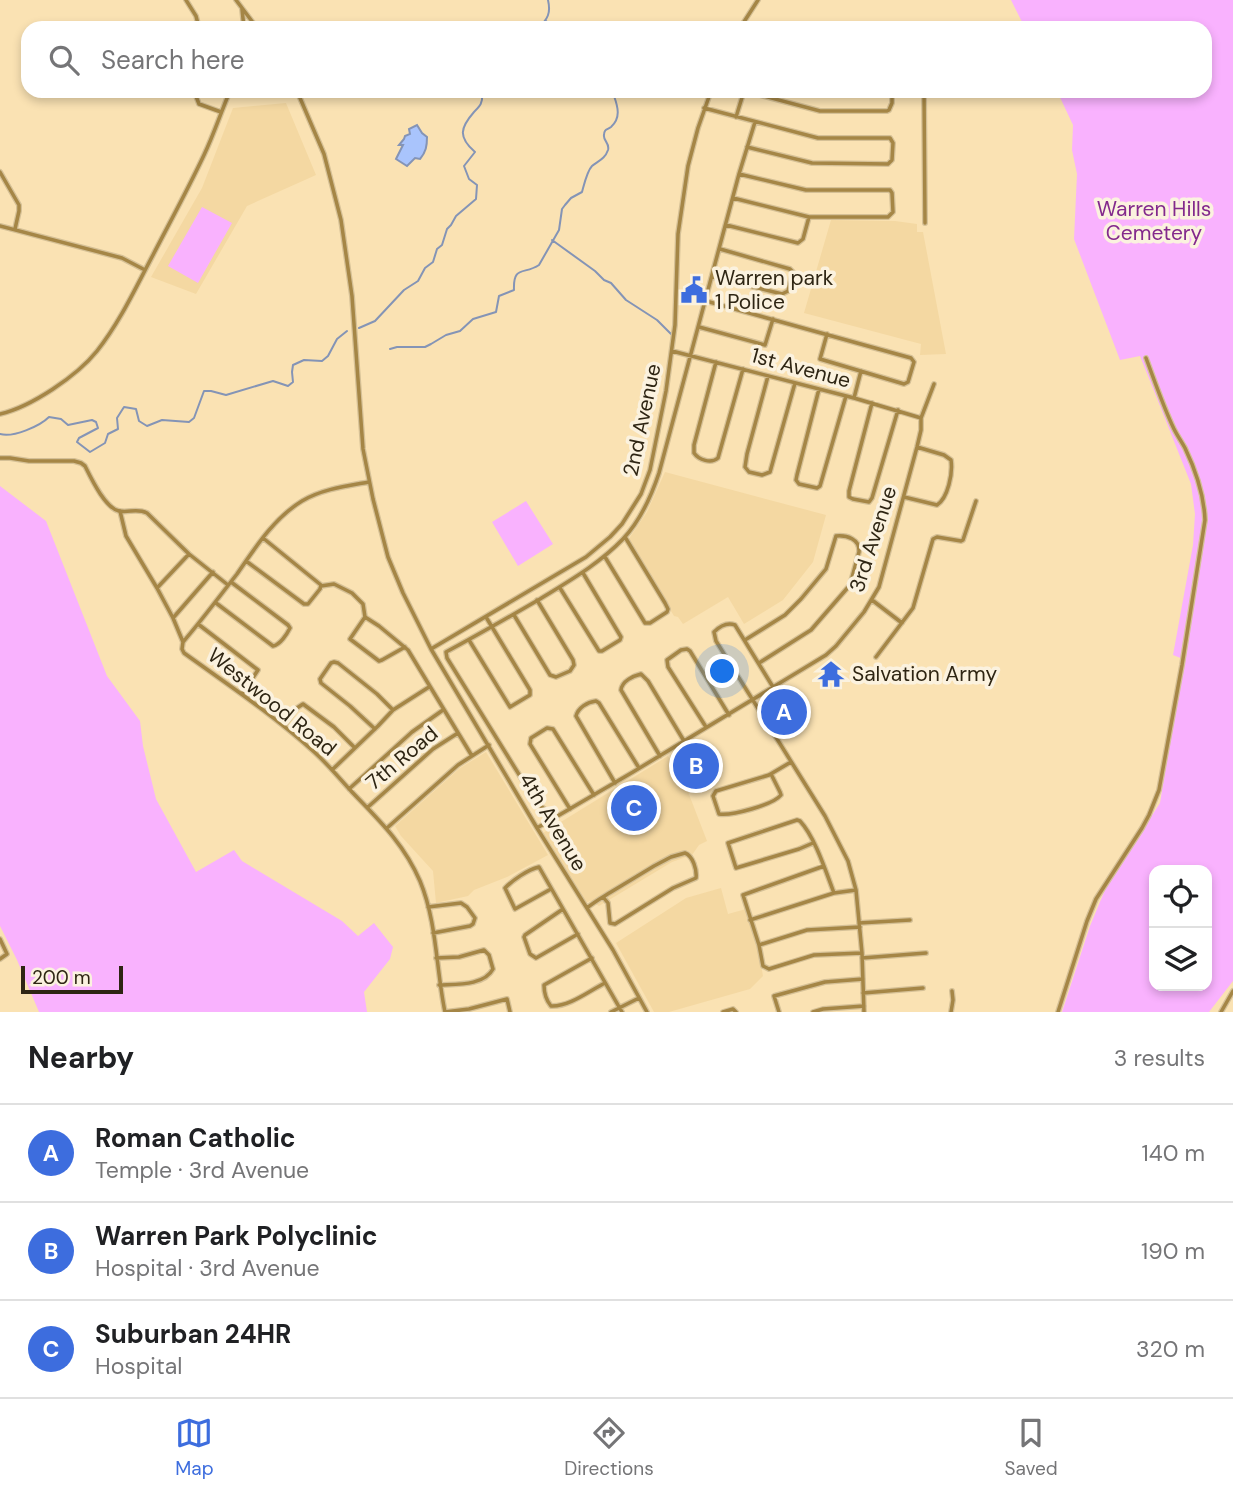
<!DOCTYPE html>
<html lang="en">
<head>
<meta charset="utf-8">
<style>
	body { margin:0; font-family:"DM Sans",sans-serif; background:#f6f6f6; color:#202124 }
	.controls { position:absolute; right:21px; bottom:21px; display:grid; overflow:hidden; border-radius:14px; box-shadow:0 4px 10px #0003 }
	.controls button { width:63px; height:63px; display:grid; place-items:center; padding:0; border:0; border-bottom:2px solid #e0e0e0; background:#fff; color:#202124; font:35px sans-serif }
	.scale { position:absolute; left:21px; bottom:18px; width:102px; box-sizing:border-box; padding-left:7px; border:4px solid #2e2513; border-top:0; font-size:19px; line-height:24px; white-space:nowrap; color:#2e2513; -webkit-text-stroke:5px #fbf2df; paint-order:stroke }
	.you { position:absolute; left:723px; top:672px; width:24px; height:24px; margin:-18px; border:5px solid #fff; border-radius:50%; background:#1a73e8; box-shadow:0 0 0 10px #1a73e833 }
	.badge { display:grid; place-items:center; width:46px; height:46px; border-radius:50%; background:#3d6dde; color:#fff; font-size:23px; font-weight:700 }
	.pin { position:absolute; translate:-50% -50%; border:4px solid #fff; box-shadow:0 2px 7px #0006 }
	.list { margin:0; padding:0; list-style:none }
	h2 { display:flex; justify-content:space-between; align-items:center; height:91px; margin:0; padding:0 28px; font-size:30px }
	h2 small { font-size:23px; font-weight:400; color:#757577 }
	.list li { display:grid; grid-template-columns:46px 1fr auto; gap:21px; align-items:center; box-sizing:border-box; height:98px; padding:0 28px; border-top:2px solid #e0e0e0 }
	.list b { display:block; font-size:26px; white-space:nowrap }
	.list p { margin:0; font-size:23px; white-space:nowrap; color:#757577 }
	.list em { font-size:23px; font-style:normal; color:#757577 }
	.icon { flex:none; width:38px; height:38px; fill:none; stroke:currentColor; stroke-width:2; stroke-linecap:round; stroke-linejoin:round }
	.map { position:relative; flex:none; width:1233px; height:1012px; overflow:hidden }
	.search { position:absolute; background:#fff; box-shadow:0 4px 10px #0003; left:21px; right:21px; top:21px; height:77px; display:flex; align-items:center; gap:18px; box-sizing:border-box; padding:0 24px; border-radius:21px; color:#757577; font-size:26px }
	.sheet { height:385px; background:#fff }
	nav { display:flex; justify-content:space-around; align-items:center; box-sizing:border-box; height:98px; border-top:2px solid #e0e0e0; background:#fff; font-size:19px; color:#757577 }
	nav a { display:grid; justify-items:center; gap:4px }
	nav .on { color:#3d6dde }
	.map>svg:first-child { display:block }
	.built { fill:#f4d8a2 }
	.green { fill:#f9b2fe; fill-rule:evenodd }
	.water { fill:#a9c4fc; stroke:#8494b6; stroke-width:2 }
	.lines { fill:none; stroke-linecap:round; stroke-linejoin:round }
	.stream { stroke:#8494b6; stroke-width:2 }
	.minor-casing { stroke:#d5c096; stroke-width:6 }
	.minor { stroke:#a58646; stroke-width:3.5 }
	.labels { text-anchor:middle; stroke-width:7; stroke-linejoin:round; paint-order:stroke }
	.park-label { font-size:21px; fill:#83298c; stroke:#fbf2df }
	.poi-label { font-size:21px; fill:#2e2513; stroke:#fbf2df; text-anchor:start }
	.street-label { font-size:21px; fill:#2e2513; stroke:#fbf2df }
</style>
</head>
<body>
<div class="map">
<svg width="1233" height="1012" viewBox="0 0 1233 1012">
	<rect width="100%" height="100%" fill="#fae2b3"/>
	<path class="built" d="M286 103 316 175 247 206 196 294 151 277 202 188 233 108Z
		M831 220 895 221 917 224V232H923L946 354 920 355 921 344 804 313Z
		M665 472 826 515 813 562 783 600 744 624 728 597 683 624 678 617 674 616 628 540 647 512Z
		M486 752 548 855 507 877 474 890 468 896 436 903 433 871 401 836 395 826 460 768Z
		M668 756 685 784 707 841 699 845 692 855 672 862 599 906 590 901 586 903 543 833Z
		M721 888 728 914 746 909 759 953 763 976 750 989 669 1012H654L616 943 686 898Z"/>
	<path class="green" d="M1011 0H1233V981L1209 1012H1062L1090 926 1107 885 1160 803 1183 659 1173 655 1193 545 1195 514 1191 484 1140 356 1120 360 1074 239 1077 174 1072 150 1073 125 1057 91H1205V28H1025ZM1154 870H1207V986H1154Z
		M202 207 232 223 198 283 168 266Z
		M0 486 46 521 107 676 140 721 143 746 156 799 196 872 234 850 242 861 342 921 358 936 374 923 393 947 390 959 364 992 367 1012H39L17 960 0 926Z
		M526 501 553 544 518 566 492 522Z"/>
	<path class="water" d="M417 125 422 133 427 137C427 146 426 152 420 159L415 158 407 166 396 159 403 145H399L404 139 405 136 410 134 409 129Z"/>
	<g class="lines">
		<path class="stream" d="M546 21 552 28
			M538 28C548 19 551 13 548 0
			M552 240 595 271 604 280 611 283 626 300 657 320 671 334
			M359 328 375 321 404 290 418 281 425 268 433 262 437 249 442 245 447 229 451 225 456 216 476 199 477 185 469 179 464 166 475 152C458 137 460 128 474 112 475 111 481 105 481 103 483 99 482 95 482 91
			M390 349 397 347H425L431 344 446 335 460 331 473 319 496 312 499 296 514 290C513 265 524 275 539 265L559 230 562 209 565 205 571 198 582 192C584 185 587 171 592 166 598 161 605 159 608 150 610 143 603 141 604 135 604 129 607 130 611 127 621 118 618 107 614 96L615 91
			M0 434C13 438 40 426 49 417L61 419 68 425 92 420 96 422 98 428 79 438 77 442 90 452 105 443 108 434 118 429 117 418 124 407 136 409 139 421 147 426 162 420 189 422 194 418 204 391H211L226 395 273 381 288 386 293 382 292 372 293 365 304 360 322 361 328 356 337 339 347 331"/>
		<defs>
			<path id="minor" d="M186 0 196 16 199 28
				M236 0 257 28
				M242 9 244 28
				M740 28 758 0
				M194 91 199 104 221 112
				M297 91 324 154 341 220 352 296 363 449 373 499 388 557 403 593 431 649 537 828 613 950 647 1012
				M745 91 820 111H887L889 110 892 103V91
				M924 91 925 223
				M704 108 818 138H890L893 143 892 160 888 164 812 163 747 147
				M736 117 744 91
				M0 172 19 205V211L15 229
				M733 198 809 217H888L893 212 892 193 890 190H806L739 174
				M726 225 798 243 803 239 809 217
				M0 226 122 258 145 270
				M713 277 782 294 788 291 793 272 790 269 720 249
				M706 301 911 358 914 362 908 382 904 384 820 359 827 334
				M699 327 765 345 773 319
				M672 351 854 398 921 418
				M716 362 694 445V453C699 460 711 464 718 458L743 369
				M768 376 747 454 745 467 749 472 762 475 770 472 795 383
				M819 389 797 475 796 480 799 484 817 488 820 486 846 396
				M854 398 861 371
				M872 403 849 491V497L853 499 869 502 872 498 898 410
				M0 414C31 407 77 376 97 351 120 322 136 287 153 255 170 222 188 189 204 155 214 134 221 112 230 91
				M0 458H10L29 461H74L81 463 85 466C91 478 105 508 119 511 129 513 137 508 147 513L189 554 228 585
				M369 482C347 486 322 489 302 501 274 518 255 548 237 574 219 597 202 620 183 642L182 649 184 653C227 684 272 714 312 750 327 763 339 778 352 792 380 821 404 844 420 881 437 922 436 969 445 1012
				M904 497 937 505C948 498 953 473 951 460L944 455 917 447
				M120 511 126 536 157 588 173 618 183 642
				M605 557 645 623H650L667 612 668 609 665 603 625 537
				M246 561 304 604H308L320 589 321 585 263 538
				M321 586 334 584 352 593 363 604 365 617
				M157 588 189 554
				M560 588 599 651H602L620 640 621 637 583 573
				M872 600 902 623
				M216 603 273 646C280 645 287 634 290 628L288 625 231 582
				M514 615 550 675 556 677 570 671 574 665 573 660 537 600
				M173 618 213 572
				M198 624 258 670 242 694
				M469 640 510 707 530 695V690L486 617
				M745 640 785 615 801 599 826 569 836 536C847 535 860 539 859 552L850 585 811 630 759 663
				M405 647 382 660 379 661 350 639 365 617 379 626 408 650 472 756
				M431 649 586 557 610 537 622 524 641 494 650 470 666 391 675 325 678 234 688 166 698 128 711 91
				M876 657 913 608 933 539 937 537 961 541 963 540 976 501
				M773 687 735 625C727 622 719 627 714 632L716 641 825 816 848 861 856 890 862 953 864 1012
				M284 726 297 708 303 704 334 727 355 748
				M706 727 668 667 667 660 681 650 687 649 690 651 729 715
				M375 729 350 706 321 683 320 679 331 663 334 662 338 663 377 694 393 710
				M660 756 621 690C622 681 633 676 641 674L648 681 684 741
				M332 770 378 726 393 710 429 687
				M771 774 780 792 781 795C773 805 731 816 719 814L713 796 716 791 769 775 791 762
				M615 783 576 716C578 708 587 702 596 701L599 703 639 768
				M349 789 412 732 443 710
				M368 807 433 749 458 733
				M570 809 530 744 531 738 547 728 553 729 594 795
				M555 818 536 802 447 658 446 652C478 635 509 617 540 599 569 581 599 564 623 539 640 521 651 497 659 473L739 174 755 122
				M387 828 458 765 489 745
				M537 828 633 772 826 655 836 646 864 612 879 587 917 447 921 430V418L934 384
				M813 843 799 849 736 868 728 843 797 820 800 821C815 837 826 872 834 893
				M824 866 743 895 759 945 763 966 769 969 814 955 862 953
				M551 889 515 909 505 888C513 880 527 870 539 867L622 1012
				M428 907 461 903 467 907 475 918 473 924 470 926 433 933
				M587 908C594 902 603 897 611 892L654 866 671 857 685 853C693 856 697 870 696 878L673 888 615 924 610 923 608 903 603 897
				M563 909 525 935 524 937 530 954 536 958 578 934
				M750 920 834 893 856 890
				M859 923 910 920
				M0 939 7 954 0 959
				M759 945 807 930 860 927
				M436 958 459 957 484 950 489 955 493 969C484 986 456 984 439 985
				M592 958 544 985C544 993 546 1000 551 1006 569 1007 589 991 605 983
				M862 958 926 953
				M863 993 923 988
				M445 1012 469 1009 507 999 510 1012
				M611 1012 639 998
				M723 1012 733 1009 736 1012
				M779 1012 774 996 825 982 863 979
				M813 1012 823 1009 864 1006
				M951 1012 953 1000 952 991
				M1058 1012 1087 921 1096 899 1142 828 1149 815 1159 790 1182 665 1205 520C1204 495 1196 471 1185 448 1181 441 1177 435 1174 429 1163 406 1155 382 1146 358
				M1221 1012 1233 991"/>
		</defs>
		<use href="#minor" class="minor-casing"/>
		<use href="#minor" class="minor"/>
	</g>
	<defs>
		<symbol id="civic-bare" viewBox="-9 -9 18 18"><path d="M-.6-6.5H3V-4.5H.6V-3L4-1V1h2V6H-6V1h2V-1L-.6-3ZM-1.2 2.5V6h2.4V2.5Z" fill="#3d6dde" stroke="#fbf2df" stroke-width="2.5" paint-order="stroke"/></symbol>
		<symbol id="temple-bare" viewBox="-9 -9 18 18"><path d="M0-6L5-2H3V0L6.5 2.5H4V6H1.5V3h-3V6H-4V2.5H-6.5L-3 0V-2H-5Z" fill="#3d6dde" stroke="#fbf2df" stroke-width="2.5" paint-order="stroke"/></symbol>
	</defs>
	<g fill-rule="evenodd">
		<use href="#civic-bare" x="675" y="271" width="38" height="38"/>
		<use href="#temple-bare" x="812" y="655" width="38" height="38"/>
	</g>
	<g class="labels">
		<g class="park-label">
			<text x="1154" y="216">Warren Hills<tspan x="1154" dy="24">Cemetery</tspan></text>
		</g>
		<g class="poi-label">
			<text x="715" y="285">Warren park<tspan x="715" dy="24">1 Police</tspan></text>
			<text x="852" y="681">Salvation Army</text>
		</g>
		<g class="street-label">
			<text transform="translate(801 368) rotate(15)" y="7">1st Avenue</text>
			<text transform="translate(642 420) rotate(-78)" y="7">2nd Avenue</text>
			<text transform="translate(873 539) rotate(-72)" y="7">3rd Avenue</text>
			<text transform="translate(272 702) rotate(39)" y="7">Westwood Road</text>
			<text transform="translate(402 758) rotate(-40)" y="7">7th Road</text>
			<text transform="translate(553 822) rotate(59)" y="7">4th Avenue</text>
		</g>
	</g>
</svg>
<div class="controls">
<button><svg class="icon" aria-label="locate" viewBox="0 0 24 24"><circle cx="12" cy="12" r="6"/><path d="M12 2v4M12 18v4M2 12h4M18 12h4"/></svg></button>
<button><svg class="icon" aria-label="layers" viewBox="0 0 24 24"><path d="M12 4l9 5-9 5-9-5zM3 14l9 5 9-5"/></svg></button>
</div>
<div class="scale">200 m</div>
<div class="you"></div>
<div class="pin badge" style="left:784px;top:712px">A</div>
<div class="pin badge" style="left:696px;top:766px">B</div>
<div class="pin badge" style="left:634px;top:808px">C</div>
<div class="search"><svg class="icon" aria-label="search" viewBox="0 0 24 24"><circle cx="10" cy="10" r="6"/><path d="M15 15l6 6"/></svg>Search here</div>
</div>
<section class="sheet">
<h2>Nearby<small>3 results</small></h2>
<ul class="list">
<li><span class="badge">A</span><div><b>Roman Catholic</b><p>Temple · 3rd Avenue</p></div><em>140 m</em></li>
<li><span class="badge">B</span><div><b>Warren Park Polyclinic</b><p>Hospital · 3rd Avenue</p></div><em>190 m</em></li>
<li><span class="badge">C</span><div><b>Suburban 24HR</b><p>Hospital</p></div><em>320 m</em></li>
</ul>
</section>
<nav>
<a class="on"><svg class="icon" aria-label="map" viewBox="0 0 24 24"><path d="M3 6l6-2 6 2 6-2v14l-6 2-6-2-6 2zM9 4v14M15 6v14"/></svg>Map</a>
<a><svg class="icon" aria-label="directions" viewBox="0 0 24 24"><path d="M12 3l9 9-9 9-9-9zM9 14v-3h6M13 9l2 2-2 2"/></svg>Directions</a>
<a><svg class="icon" aria-label="saved" viewBox="0 0 24 24"><path d="M7 4h10v16l-5-4-5 4z"/></svg>Saved</a>
</nav>
</body>
</html>
